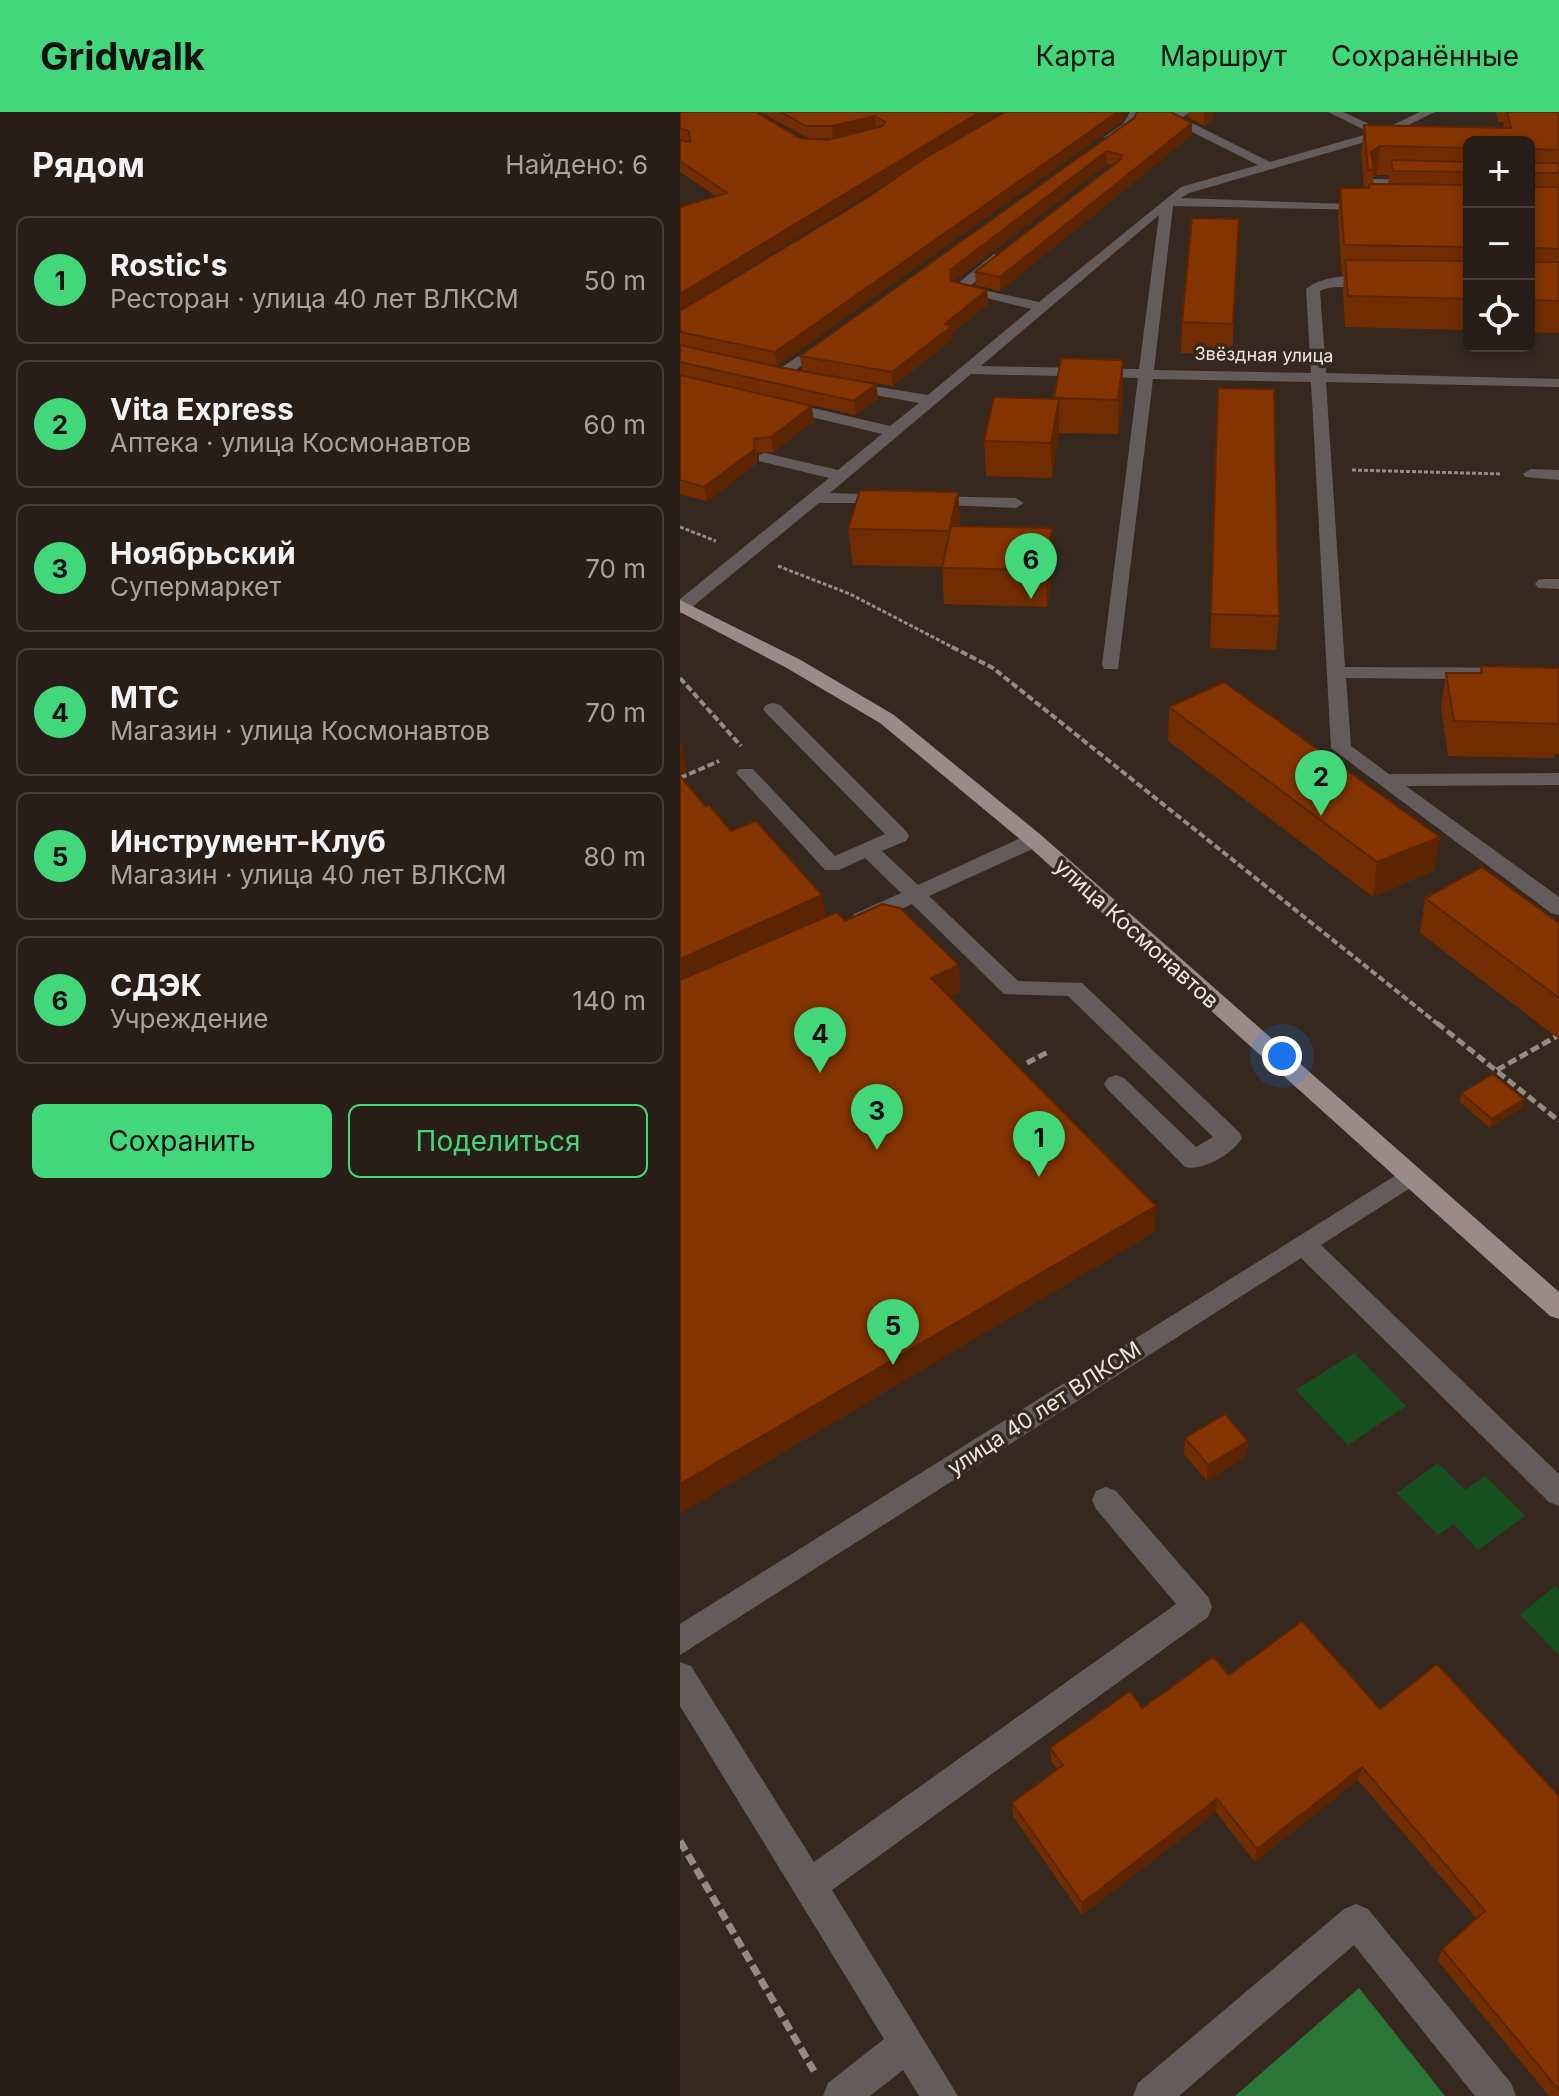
<!DOCTYPE html>
<html lang="ru">
<head>
<meta charset="utf-8">
<style>
	body { margin:0; font-family:Inter,sans-serif; background:#302720; color:#f1f3f6 }
	.controls { position:absolute; right:24px; top:24px; display:grid; overflow:hidden; border-radius:12px; box-shadow:0 4px 12px #0003 }
	.controls button { width:72px; height:72px; display:grid; place-items:center; padding:0; border:0; border-bottom:2px solid #443c36; background:#281e17; color:#f1f3f6; font:40px sans-serif }
	.you { position:absolute; left:602px; top:944px; width:28px; height:28px; margin:-20px; border:6px solid #fff; border-radius:50%; background:#1a73e8; box-shadow:0 0 0 12px #1a73e833 }
	.badge { display:grid; place-items:center; width:52px; height:52px; border-radius:50%; background:#43d77b; color:#111; font-size:26px; font-weight:700 }
	.pin { position:absolute; translate:-50% -66px; filter:drop-shadow(0 2px 4px #0008) }
	.pin::after { content:''; position:absolute; top:42px; width:28px; height:24px; background:inherit; clip-path:polygon(0 0,100% 0,50% 100%) }
	.list { margin:0; padding:0; list-style:none }
	h2 { display:flex; justify-content:space-between; align-items:center; height:104px; margin:0; padding:0 32px; font-size:34px }
	h2 small { font-size:26px; font-weight:400; color:#a5a2a1 }
	.list li { display:grid; grid-template-columns:52px 1fr auto; gap:24px; align-items:center; box-sizing:border-box; height:128px; margin:0 16px 16px; padding:0 16px; border:2px solid #443c36; border-radius:12px }
	.list b { display:block; font-size:30px; white-space:nowrap }
	.list p { margin:0; font-size:26px; white-space:nowrap; color:#a5a2a1 }
	.list em { font-size:26px; font-style:normal; color:#a5a2a1 }
	.actions { display:flex; gap:16px; padding:24px 32px }
	.actions a { flex:1; padding:18px 0; border:2px solid #43d77b; border-radius:12px; text-align:center; font-size:28px; color:#43d77b }
	.actions .main { background:#43d77b; color:#111 }
	.icon { flex:none; width:44px; height:44px; fill:none; stroke:currentColor; stroke-width:2; stroke-linecap:round; stroke-linejoin:round }
	.map { position:relative; flex:none; width:879px; height:1984px; overflow:hidden }
	header { display:flex; align-items:center; gap:48px; box-sizing:border-box; height:112px; padding:0 40px; background:#43d77b; color:#111 }
	header strong { font-size:38px }
	nav { display:flex; gap:44px; margin-inline-start:auto; font-size:28px }
	main { display:flex }
	aside { flex:1; background:#281e17 }
	.map>svg:first-child { display:block }
	.green { fill:#175020 }
	.forest { fill:#2b7637 }
	.lines { fill:none; stroke-linecap:round; stroke-linejoin:round }
	.path-far3 { stroke:#968b83; stroke-width:3; stroke-dasharray:4 2; stroke-linecap:butt }
	.path-far2 { stroke:#968b83; stroke-width:4; stroke-dasharray:7 3; stroke-linecap:butt }
	.path-far1 { stroke:#968b83; stroke-width:5; stroke-dasharray:9 4; stroke-linecap:butt }
	.path { stroke:#968b83; stroke-width:7; stroke-dasharray:11 5; stroke-linecap:butt }
	.minor { fill:#645b5c; fill-rule:evenodd }
	.major { fill:#9c8a8b; fill-rule:evenodd }
	.wall { fill:#712d01; fill-rule:evenodd }
	.shaded-wall { fill:#5c2401 }
	.building { fill:#833401; stroke:#5c2401; stroke-width:2 }
	.labels { text-anchor:middle; stroke-width:7; stroke-linejoin:round; paint-order:stroke }
	.far-street-label { font-size:18px; fill:#f0e7e1; stroke:#36281f }
	.street-label { font-size:22px; fill:#f0e7e1; stroke:#36281f }
</style>
</head>
<body>
<header>
<strong>Gridwalk</strong>
<nav><a>Карта</a><a>Маршрут</a><a>Сохранённые</a></nav>
</header>
<main>
<aside>
<h2>Рядом<small>Найдено: 6</small></h2>
<ul class="list">
<li><span class="badge">1</span><div><b>Rostic's</b><p>Ресторан · улица 40 лет ВЛКСМ</p></div><em>50 m</em></li>
<li><span class="badge">2</span><div><b>Vita Express</b><p>Аптека · улица Космонавтов</p></div><em>60 m</em></li>
<li><span class="badge">3</span><div><b>Ноябрьский</b><p>Супермаркет</p></div><em>70 m</em></li>
<li><span class="badge">4</span><div><b>МТС</b><p>Магазин · улица Космонавтов</p></div><em>70 m</em></li>
<li><span class="badge">5</span><div><b>Инструмент-Клуб</b><p>Магазин · улица 40 лет ВЛКСМ</p></div><em>80 m</em></li>
<li><span class="badge">6</span><div><b>СДЭК</b><p>Учреждение</p></div><em>140 m</em></li>
</ul>
<div class="actions"><a class="main">Сохранить</a><a>Поделиться</a></div>
</aside>
<div class="map">
<svg width="879" height="1984" viewBox="0 0 879 1984">
	<rect width="100%" height="100%" fill="#36281f"/>
	<path class="green" d="M674 1241 726 1294 668 1333 616 1278Z
		M758 1351 785 1378 805 1364 845 1404 798 1438 774 1412 758 1423 717 1381Z
		M875 1474 879 1478V1543L840 1503Z"/>
	<path class="forest" d="M679 1876 765 1984H555Z"/>
	<g class="lines">
		<path class="path-far3" d="M672 358 822 362
			M0 415 36 429
			M98 454 170 482 276 537"/>
		<path class="path-far2" d="M272 535 313 556 759 913
			M0 566 61 634
			M0 666 39 649"/>
		<path class="path-far1" d="M757 911 879 1009
			M347 951 370 939
			M817 958 879 923"/>
		<path class="path" d="M0 1729 134 1959"/>
		<path class="minor" d="M450 0H462C454 14 441 31 424 31V25L443 12Z
			M492 0H510L502 6 590 50 691 21 648 0H663L702 18 740 0H755L706 24 509 81 501 86 695 93 693 67 789 68V76L704 74 708 94 702 98 696 94 690 98 493 94 474 258 631 261 626 177C641 163 685 159 701 171 685 182 659 169 640 179L646 261 879 267V275L646 270 665 555 879 556V568L666 566 671 634 709 662 879 661V673L726 674 879 785V803L871 801 651 636 631 270 473 267 438 557H424L422 553 458 266 291 262 150 381 210 383 216 385 218 388 216 391H139L6 500 0 501V487L149 366 79 349V343L85 341 158 358 202 322 98 297V291L103 289 210 314 239 291 167 278 160 274 167 270 248 283 351 197 271 177 314 142 326 145 289 175 359 190 501 75 578 53 492 10ZM479 103 459 257 301 254Z
			M144 227 151 231 149 234 106 265H96V259Z
			M851 357 879 358V368L845 365 843 362Z
			M247 384 336 386 344 391 336 396 241 392 239 389 241 386Z
			M864 467H879V477L858 476 855 472 858 468Z
			M93 591 100 593 226 719 229 724 226 729 202 739 238 773 347 723H361L364 728 361 733 249 784 338 869 402 871 559 1020 562 1026C554 1041 522 1060 505 1055L428 978 424 972 428 966 436 963 444 966 516 1035 533 1025 388 884 324 882 232 792 190 812H174L171 807 174 802 221 781 185 746 159 758H145L56 661 59 657H73L155 744 205 722 86 601 83 597 86 593Z
			M729 1055 738 1057 741 1064 738 1071 641 1133 879 1362V1394L869 1390 621 1146 0 1543V1512Z
			M426 1375 436 1379 528 1485 532 1495 528 1505 152 1778 278 1984H239L223 1958 190 1984H143L148 1971 204 1927 0 1594V1550L11 1554 134 1750 496 1492 416 1397 412 1388 416 1379Z
			M676 1792 688 1797 831 1971 836 1984H795L674 1833 499 1984H453L458 1971 664 1797Z"/>
		<path class="major" d="M0 488 119 547 214 603 361 723 879 1180V1207L870 1204 347 733 200 611 105 555 0 500Z"/>
	</g>
	<path class="wall" d="M0 0 120 26 148 28 152 26H128L82 1 78 0H320L256 40 325 0H447L441 10 97 254 26 239 98 255 196 272 198 286 176 303 34 271 134 309 93 340 77 341V351L27 389 0 382V199L187 86 235 53 0 197 36 84 0 60Z
		M508 0H534V6L524 14 508 5Z
		M816 0H879V221L849 220V30H789V218L665 215 663 178 664 163H662L658 105 660 76H684L681 41 684 13 823 16 824 10H818ZM697 63H709L708 72H693V65Z
		M454 6 512 11V23L320 179 296 173 295 160 433 53 427 52 273 170 307 178 308 192 272 221 273 227 213 274 122 258 120 244Z
		M559 107 552 242 501 241 502 210Z
		M443 248V282L438 322 379 321 372 366 306 364 304 329 374 287Z
		M538 276 599 504 596 538 530 536Z
		M278 380 280 414 372 416 373 453 367 495 264 492 262 455 173 453 168 417Z
		M801 554 879 556V642H875L874 646 768 644 761 595 766 561H800Z
		M489 595 754 759 693 785 488 629Z
		M745 786 879 811V927L740 821Z
		M781 981 842 996 810 1016 780 990Z
		M505 1326 568 1329 566 1345 527 1369 504 1342Z
		M549 1563 700 1597 879 1684V1984H869L758 1849 762 1837 797 1807 678 1668 575 1750 536 1700 402 1803 333 1704 332 1691 378 1658 371 1649 370 1636 462 1596Z"/>
	<path class="shaded-wall" d="M300 0H320L0 197V182Z
		M438 0H447L441 10 97 254 95 240Z
		M526 0H534V6L524 14V1Z
		M195 4 196 16 153 26 152 14Z
		M512 11V23L320 179V165Z
		M700 34 697 63 693 65 694 58 691 40Z
		M427 39V52L271 172 270 158Z
		M307 178 308 192 272 221 273 227 213 274 212 260 265 212Z
		M443 248V282L438 322V288Z
		M196 272 198 286 176 303 174 289Z
		M379 287V321L372 366 371 331Z
		M132 294 134 309 93 340 91 325Z
		M74 327 77 351 27 389 24 375Z
		M278 380 281 416 269 419Z
		M372 416 373 453 367 495 366 458Z
		M2 631 7 658 0 661V632Z
		M760 725 754 759 693 785 697 750Z
		M142 783 147 810 0 877V847Z
		M279 853 281 880 254 893 251 866Z
		M844 987 842 996 810 1016 812 1007Z
		M476 1094 475 1120 0 1402V1372Z
		M568 1329 566 1345 527 1369 528 1353Z
		M682 1655 678 1668 575 1750 577 1737Z
		M537 1687 536 1700 402 1803V1791Z"/>
	<path class="building" d="M0 0H76L120 26 148 28 203 14 205 10 195 4 152 14H126L101 0H300L0 182V95L47 81 0 49V28L10 30 9 19 0 16Z
		M325 0H438L95 240 0 220V199L187 86 242 48Z
		M457 0H491L512 11 320 165 295 160 441 47 442 43 427 39 270 158 271 169 307 178 265 212 272 214 212 260 120 244 454 6Z
		M827 0H879V38L854 37 851 40 854 51H879V61H854L851 72 854 75H879V137L854 136 851 139 854 150H879V189L849 188V30H789V36L700 34 691 40 694 58H688L684 13 831 16Z
		M711 48 789 50V60L713 59Z
		M689 72 789 73V135L664 133 660 76H689Z
		M512 106 559 107 553 212 502 210Z
		M665 148 789 149V187L668 184Z
		M0 233 98 255 196 272 174 289 0 250Z
		M381 246 443 248 438 288 374 286Z
		M0 263 132 294 91 325 74 327 75 337 24 375 0 368Z
		M538 276 594 277 599 504 531 502Z
		M314 285 379 287 371 331 304 329Z
		M180 378 278 380 269 419 168 417Z
		M271 414 372 416 366 458 262 456Z
		M801 554 879 556V612L774 609 766 561H802Z
		M544 570 760 725 697 750 489 595Z
		M0 664 26 695 29 693 51 719 76 709 142 783 0 847Z
		M802 755 879 811V886L745 786Z
		M202 792 220 796 279 853 251 866 476 1094 0 1372V868L157 800 165 809Z
		M813 962 844 987 812 1007 781 981Z
		M545 1302 568 1329 528 1353 505 1326Z
		M622 1509 700 1597 757 1552 879 1684V1978L762 1837 805 1799 682 1655 577 1737 537 1687 402 1791 332 1691 383 1653 370 1636 450 1579 462 1596 533 1545 549 1563Z"/>
	<g class="labels">
		<g class="far-street-label">
			<text transform="translate(584 243) rotate(1)" y="6">Звёздная улица</text>
		</g>
		<g class="street-label">
			<text transform="translate(457 821) rotate(42)" y="8">улица Космонавтов</text>
			<text transform="translate(364 1296) rotate(-33)" y="8">улица 40 лет ВЛКСМ</text>
		</g>
	</g>
</svg>
<div class="controls">
<button>+</button>
<button>−</button>
<button><svg class="icon" aria-label="locate" viewBox="0 0 24 24"><circle cx="12" cy="12" r="6"/><path d="M12 2v4M12 18v4M2 12h4M18 12h4"/></svg></button>
</div>
<div class="you"></div>
<div class="pin badge" style="left:359px;top:1065px">1</div>
<div class="pin badge" style="left:641px;top:704px">2</div>
<div class="pin badge" style="left:197px;top:1038px">3</div>
<div class="pin badge" style="left:140px;top:961px">4</div>
<div class="pin badge" style="left:213px;top:1253px">5</div>
<div class="pin badge" style="left:351px;top:487px">6</div>
</div>
</main>
</body>
</html>
